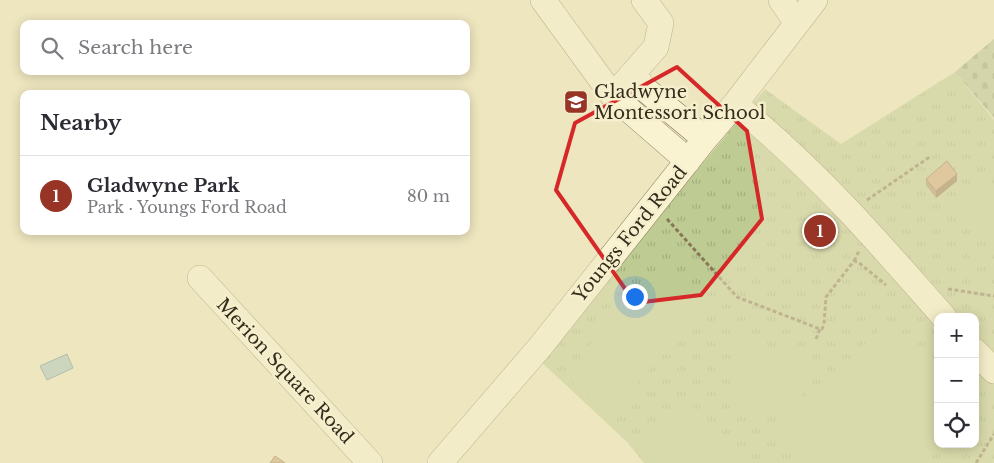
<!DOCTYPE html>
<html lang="en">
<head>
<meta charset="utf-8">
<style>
	body { margin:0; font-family:"Libre Baskerville",serif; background:#f2f2f3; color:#2b2b33 }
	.controls { position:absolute; right:15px; bottom:15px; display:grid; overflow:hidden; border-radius:10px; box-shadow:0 2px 12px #0003 }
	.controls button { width:45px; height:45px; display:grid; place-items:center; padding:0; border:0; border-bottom:1px solid #e1e1e2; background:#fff; color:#2b2b33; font:25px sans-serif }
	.you { position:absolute; left:634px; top:296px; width:18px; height:18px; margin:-12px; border:4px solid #fff; border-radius:50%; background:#1a73e8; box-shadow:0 0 0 8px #1a73e833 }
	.badge { display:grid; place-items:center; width:32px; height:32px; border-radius:50%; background:#973426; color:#fff; font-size:16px; font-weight:700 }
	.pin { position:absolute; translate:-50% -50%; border:2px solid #fff; box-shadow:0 1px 5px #0006 }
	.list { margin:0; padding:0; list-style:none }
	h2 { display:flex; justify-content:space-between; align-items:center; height:65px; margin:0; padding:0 20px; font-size:21px }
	h2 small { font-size:16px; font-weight:400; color:#7c7c81 }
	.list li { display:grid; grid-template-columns:32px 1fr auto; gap:15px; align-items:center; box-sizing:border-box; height:80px; padding:0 20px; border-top:1px solid #e1e1e2 }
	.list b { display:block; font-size:19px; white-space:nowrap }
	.list p { margin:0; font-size:16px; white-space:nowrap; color:#7c7c81 }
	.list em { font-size:16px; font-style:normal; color:#7c7c81 }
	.icon { flex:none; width:28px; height:28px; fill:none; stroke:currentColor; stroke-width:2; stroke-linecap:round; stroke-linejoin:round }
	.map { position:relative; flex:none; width:994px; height:463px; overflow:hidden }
	.search { position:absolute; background:#fff; box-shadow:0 2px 12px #0003; left:20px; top:20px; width:450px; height:55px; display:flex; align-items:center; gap:12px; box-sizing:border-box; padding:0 18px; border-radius:10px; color:#7c7c81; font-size:19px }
	.panel { position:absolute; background:#fff; box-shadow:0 2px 12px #0003; left:20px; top:90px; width:450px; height:145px; border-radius:10px }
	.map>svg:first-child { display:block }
	.cemetery { fill:url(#cemetery-stones) }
	.park { fill:url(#park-tufts); fill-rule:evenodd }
	.pitch { fill:#becc93 }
	.water { fill:#a2c0bb; stroke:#698e89 }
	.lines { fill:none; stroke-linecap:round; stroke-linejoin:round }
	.minor-casing { stroke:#877757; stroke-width:26 }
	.path { stroke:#877757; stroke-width:3; stroke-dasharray:4 2.5; stroke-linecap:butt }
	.minor { stroke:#f9f3d2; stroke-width:25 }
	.wall { fill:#b08e64 }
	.shaded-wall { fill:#907451 }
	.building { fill:#cda574; stroke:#907451 }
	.marked { fill:none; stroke:#d62828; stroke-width:4; stroke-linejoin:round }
	.labels { text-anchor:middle; stroke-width:5; stroke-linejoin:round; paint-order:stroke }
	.poi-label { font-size:18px; fill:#362c1c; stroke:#f6efce; text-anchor:start }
	.street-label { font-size:18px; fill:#362c1c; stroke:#f6efce }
</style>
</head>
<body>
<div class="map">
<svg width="994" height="463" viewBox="0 0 994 463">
	<defs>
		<pattern id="cemetery-stones" width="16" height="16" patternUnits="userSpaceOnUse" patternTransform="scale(1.25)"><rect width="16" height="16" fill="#b5c192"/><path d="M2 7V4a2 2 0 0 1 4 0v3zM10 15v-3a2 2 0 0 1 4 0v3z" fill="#949d76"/></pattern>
		<pattern id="park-tufts" width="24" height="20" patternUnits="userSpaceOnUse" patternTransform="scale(1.25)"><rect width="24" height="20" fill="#becc93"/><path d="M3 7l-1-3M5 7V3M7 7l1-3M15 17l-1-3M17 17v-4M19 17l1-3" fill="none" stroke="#a4af7e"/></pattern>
	</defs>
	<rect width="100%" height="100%" fill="#eee6bf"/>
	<path class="cemetery" d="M994 39V118L955 72Z"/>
	<path class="park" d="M955 72 994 120V463H644L627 442 538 359 765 89 841 144ZM938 317H975V444H938Z"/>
	<path class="pitch" d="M987 176 994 184V246L957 201Z
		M657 268 703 307 684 329 639 289Z
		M633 296 678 336 660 357 614 318Z
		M608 325 654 364 635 386 589 346Z
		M881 328 938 381V444H940L922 463H814L781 431Z
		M743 333 759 342 757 345 804 354C813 383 801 414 768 416 762 416 755 417 749 415 743 412 738 407 733 404L738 357H735L731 340Z
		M583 354 629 393 611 415 565 375Z
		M683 396 748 463H649L632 446Z"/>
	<path class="water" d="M67 354 73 368 47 380 40 366Z"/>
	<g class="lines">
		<defs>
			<path id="minor" d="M543 0 613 96 688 161
				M781 0 797 23
				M632 74 646 90 705 139
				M613 96 656 47 661 23 644 0
				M735 104C775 137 813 173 849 211 882 246 913 282 944 317
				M200 278 370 463
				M975 351 994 371
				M440 463 540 347 705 139 735 104 815 0"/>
		</defs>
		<use href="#minor" class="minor-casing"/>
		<path class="path" d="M867 200 931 156
			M667 219 737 297 820 329H822L824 324 826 297 854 261 858 262 886 285
			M854 261 859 251
			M948 289 994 296
			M816 339 820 329
			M976 463 994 434"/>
		<use href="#minor" class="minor"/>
	</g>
	<path class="wall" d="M926 179 957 181 936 198 926 185Z"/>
	<path class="shaded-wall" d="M957 174V181L936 198V191Z"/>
	<path class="building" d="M947 161 957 174 936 191 926 179Z
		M275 456 285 463H270Z"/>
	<path d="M0 0H994V463H0ZM677 67 747 131 762 219 701 295 635 303 556 190 575 123Z" fill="#eee6bf" fill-opacity=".55" fill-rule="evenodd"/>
	<path class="marked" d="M677 67 747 131 762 219 701 295 635 303 556 190 575 123Z"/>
	<defs>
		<symbol id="school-square" viewBox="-11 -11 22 22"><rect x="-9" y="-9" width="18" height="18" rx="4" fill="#973426" stroke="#f6efce"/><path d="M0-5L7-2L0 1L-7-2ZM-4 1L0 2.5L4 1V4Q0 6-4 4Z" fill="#fff"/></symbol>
	</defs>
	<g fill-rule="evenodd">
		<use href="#school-square" x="562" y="88" width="28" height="28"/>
	</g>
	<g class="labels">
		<g class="poi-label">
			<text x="594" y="98">Gladwyne<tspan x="594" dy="21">Montessori School</tspan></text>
		</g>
		<g class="street-label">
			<text transform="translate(630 234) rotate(-51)" y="6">Youngs Ford Road</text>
			<text transform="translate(285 371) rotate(47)" y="6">Merion Square Road</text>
		</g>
	</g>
</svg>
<div class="controls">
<button>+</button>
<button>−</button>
<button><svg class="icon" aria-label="locate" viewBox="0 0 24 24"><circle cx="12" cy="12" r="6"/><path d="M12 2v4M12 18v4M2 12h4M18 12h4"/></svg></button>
</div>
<div class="you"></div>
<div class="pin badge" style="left:820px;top:231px">1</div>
<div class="search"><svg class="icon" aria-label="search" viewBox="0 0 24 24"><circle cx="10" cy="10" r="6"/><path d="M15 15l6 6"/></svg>Search here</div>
<section class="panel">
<h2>Nearby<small></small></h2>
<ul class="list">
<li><span class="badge">1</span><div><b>Gladwyne Park</b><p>Park · Youngs Ford Road</p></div><em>80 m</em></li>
</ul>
</section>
</div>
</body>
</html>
